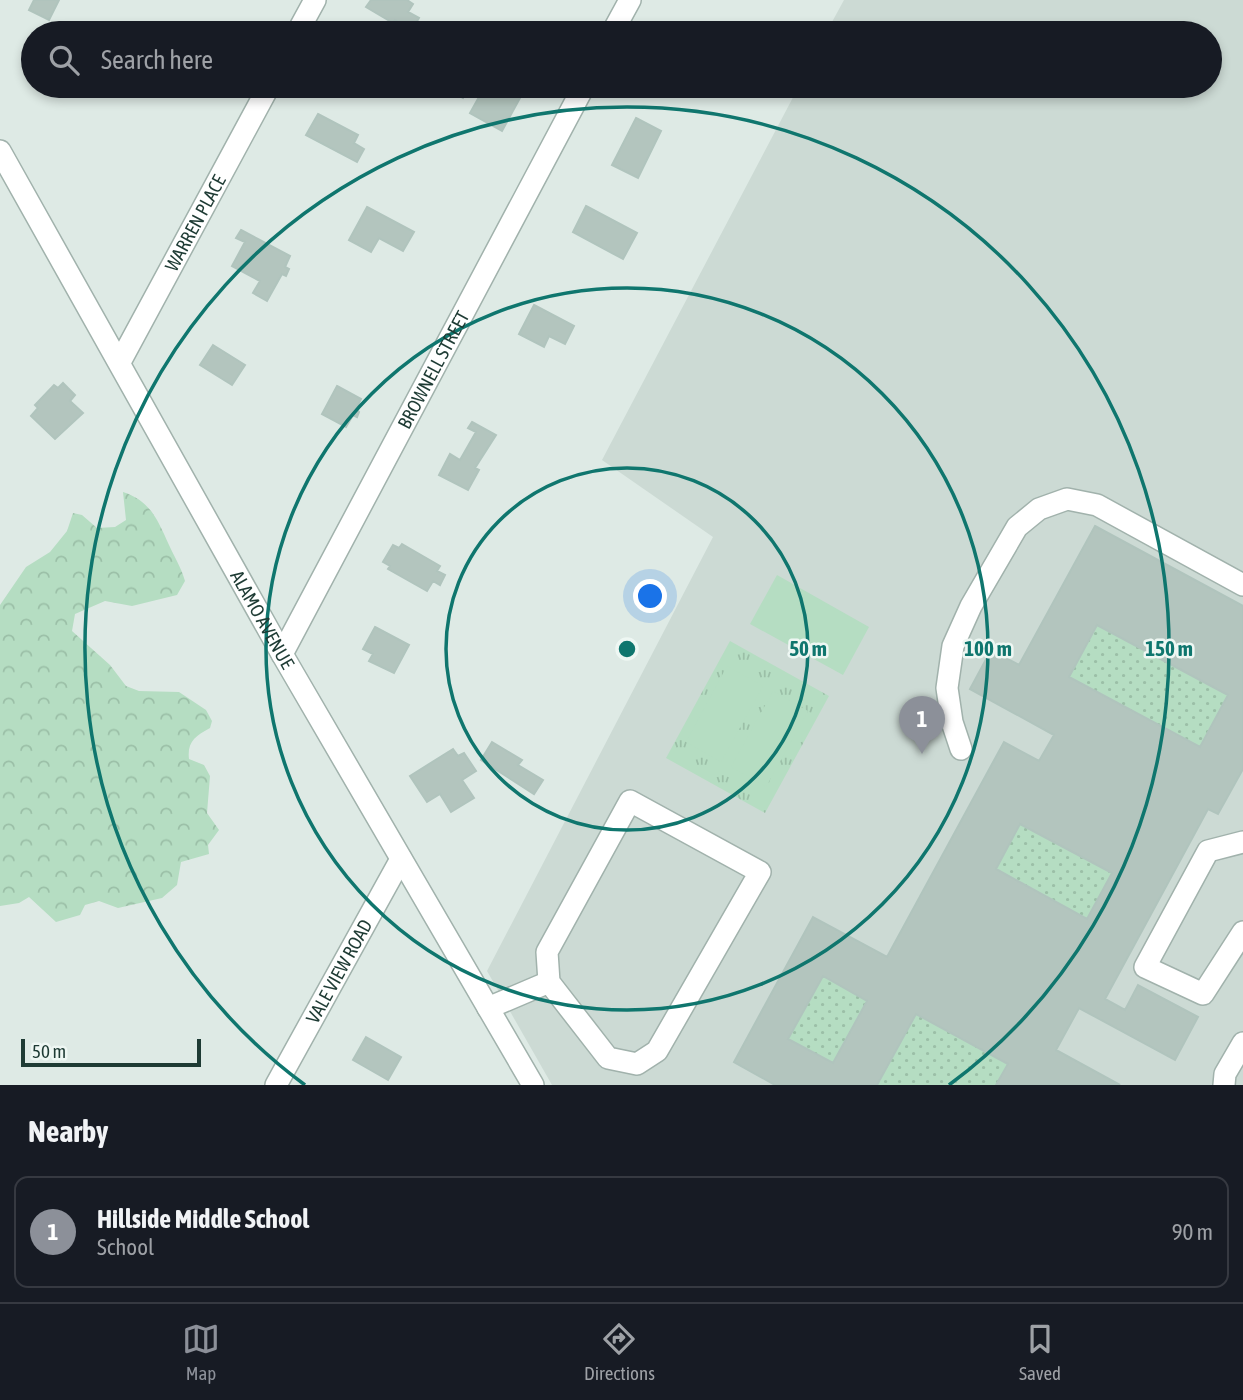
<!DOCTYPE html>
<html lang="en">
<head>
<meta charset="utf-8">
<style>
	body { margin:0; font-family:"Asap Condensed",sans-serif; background:#20242c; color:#f1f3f6 }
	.scale { position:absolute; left:21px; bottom:18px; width:180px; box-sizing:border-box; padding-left:7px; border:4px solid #1e3b34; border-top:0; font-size:19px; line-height:24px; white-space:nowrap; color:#1e3b34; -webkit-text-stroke:5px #eef7f3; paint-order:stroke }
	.you { position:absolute; left:651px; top:597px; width:24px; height:24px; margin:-18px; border:5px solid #fff; border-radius:50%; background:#1a73e8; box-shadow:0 0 0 10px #1a73e833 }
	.badge { display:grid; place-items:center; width:46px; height:46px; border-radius:50%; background:#8c9099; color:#fff; font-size:23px; font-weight:700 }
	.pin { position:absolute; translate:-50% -58px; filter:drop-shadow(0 2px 4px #0008) }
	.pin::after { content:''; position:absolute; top:37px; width:24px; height:21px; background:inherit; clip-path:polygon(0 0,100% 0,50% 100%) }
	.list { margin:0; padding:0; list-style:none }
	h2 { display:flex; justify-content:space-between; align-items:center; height:91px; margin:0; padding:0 28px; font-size:30px }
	h2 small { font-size:23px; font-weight:400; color:#9ea1a6 }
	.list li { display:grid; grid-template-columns:46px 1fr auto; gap:21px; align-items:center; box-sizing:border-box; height:112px; margin:0 14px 14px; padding:0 14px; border:2px solid #363941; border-radius:14px }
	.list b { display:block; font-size:26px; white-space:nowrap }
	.list p { margin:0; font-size:23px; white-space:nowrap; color:#9ea1a6 }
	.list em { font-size:23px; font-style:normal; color:#9ea1a6 }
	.icon { flex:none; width:38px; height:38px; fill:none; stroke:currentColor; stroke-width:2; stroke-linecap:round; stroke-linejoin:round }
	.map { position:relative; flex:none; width:1243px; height:1085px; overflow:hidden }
	.search { position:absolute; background:#171b24; box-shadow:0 4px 10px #0003; left:21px; right:21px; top:21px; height:77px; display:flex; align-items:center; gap:18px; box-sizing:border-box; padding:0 24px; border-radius:38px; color:#9ea1a6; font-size:26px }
	.sheet { height:217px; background:#171b24 }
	nav { display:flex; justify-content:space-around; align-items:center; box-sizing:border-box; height:98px; border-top:2px solid #363941; background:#171b24; font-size:19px; color:#9ea1a6 }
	nav a { display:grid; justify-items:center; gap:4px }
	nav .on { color:#8c9099 }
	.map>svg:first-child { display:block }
	.built { fill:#ccdad4 }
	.grass { fill:url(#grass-dots) }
	.forest { fill:url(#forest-crowns) }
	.park { fill:url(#park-tufts) }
	.pitch { fill:#b5ddc2 }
	.building { fill:#b3c5be; stroke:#b0c4bd; stroke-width:2; fill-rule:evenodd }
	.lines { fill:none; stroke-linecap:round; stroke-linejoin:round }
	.minor-casing { stroke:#a1b2ac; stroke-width:24 }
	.minor { stroke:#fff; stroke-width:21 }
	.ring { fill:none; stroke:#0f766e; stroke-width:3.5 }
	.labels { text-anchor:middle; stroke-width:5; stroke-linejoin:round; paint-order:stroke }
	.street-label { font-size:19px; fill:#1e3b34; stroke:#eef7f3 }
	.centre { fill:#0f766e; stroke:#eef7f3; stroke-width:3.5 }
	.ring-label { font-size:21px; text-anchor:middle; font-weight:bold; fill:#0f766e; stroke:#eef7f3; stroke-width:5; stroke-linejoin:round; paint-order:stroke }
</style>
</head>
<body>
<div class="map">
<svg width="1243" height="1085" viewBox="0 0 1243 1085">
	<defs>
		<pattern id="grass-dots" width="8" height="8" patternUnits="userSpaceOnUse" patternTransform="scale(1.75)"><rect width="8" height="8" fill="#b5ddc2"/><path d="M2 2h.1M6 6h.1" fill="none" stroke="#9bbfa7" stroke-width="1.8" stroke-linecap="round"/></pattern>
		<pattern id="forest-crowns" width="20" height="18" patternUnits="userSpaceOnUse" patternTransform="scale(1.75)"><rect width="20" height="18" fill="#b5ddc2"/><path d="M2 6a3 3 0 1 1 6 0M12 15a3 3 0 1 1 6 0" fill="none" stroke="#9bbfa7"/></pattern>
		<pattern id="park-tufts" width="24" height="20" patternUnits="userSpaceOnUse" patternTransform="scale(1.75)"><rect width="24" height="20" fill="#b5ddc2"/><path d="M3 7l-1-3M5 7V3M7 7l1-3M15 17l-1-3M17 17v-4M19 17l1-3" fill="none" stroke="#9bbfa7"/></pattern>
	</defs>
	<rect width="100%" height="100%" fill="#deeae5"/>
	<path class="built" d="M844 0H1243V1085H552L487 971 713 537 602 460 799 86H1210V33H826Z"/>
	<path class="grass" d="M1097 625 1228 695 1200 747 1069 677Z
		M1020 824 1112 873 1087 919 996 869Z
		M823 976 867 1001 833 1063 788 1039Z
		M916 1014 1008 1064 996 1085H877Z"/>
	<path class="forest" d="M123 492C151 501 158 521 169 545 175 558 181 567 185 581L177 595 132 606 105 601 75 614 72 631 110 665 126 686 139 691 179 692 206 710 212 721 210 728C195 736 187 742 189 759L204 765 210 776 207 813 219 830 208 845 209 854 181 862 177 885 162 898 118 908 99 901 85 905 80 915 56 922 29 897 19 903 0 906V605L26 567 50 552 67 531 73 513 82 515 97 528 115 527 126 520Z"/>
	<path class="park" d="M730 641 829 696 765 813 666 758Z"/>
	<path class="pitch" d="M777 575 869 627 843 675 750 624Z
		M727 666 763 686 721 762 686 742Z
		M773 691 808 711 766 787 731 767Z"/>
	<path class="building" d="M34 0H59L49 20 29 10Z
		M371 0H407L413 4 408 12 419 18 412 30 395 20 393 23 366 7Z
		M441 86H498L520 98 502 131 470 113 479 97 467 91 463 98Z
		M318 114 358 135 354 143 364 149 357 162 306 135Z
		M636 118 661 131 638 178 612 165Z
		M586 206 637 233 623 259 573 232Z
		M367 207 414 232 403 251 379 238 371 252 349 240Z
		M241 230 290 256 285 267 289 269 286 276 282 274 267 301 253 293 260 281 232 266 245 242 236 238Z
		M534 305 574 326 565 344 549 336 544 347 519 334Z
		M213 345 245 365 232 385 200 365Z
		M63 383 75 395 70 401 83 413 55 439 31 416 38 408 35 405 54 385 58 388Z
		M337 386 361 399 356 409 359 412 357 417 353 415 346 427 322 414Z
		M472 422 496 435 475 468 479 470 468 490 439 475 450 454 460 460 476 432 468 428Z
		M1095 526 1243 606V769L1218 814 1208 809 1105 999 1125 1010 1138 985 1198 1017 1175 1060 1079 1008 1056 1050 1120 1085H996L1008 1064 916 1014 877 1085H775L734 1062 813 917 887 957 1004 742 1039 761 1054 735 970 689 991 650 1019 665ZM1097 625 1228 695 1200 747 1069 677ZM1020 824 1112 873 1087 919 996 869ZM823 976 867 1001 833 1063 788 1039Z
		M402 544 440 566 437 571 445 575 440 585 433 581 427 591 388 569 390 566 383 562 393 545 399 548Z
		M375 627 409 645 394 673 369 661 373 654 363 649Z
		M492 742 522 760 518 765 543 780 534 794 481 760Z
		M453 749 458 756 464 753 476 771 462 780 474 798 451 812 440 794 427 802 410 776Z
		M366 1037 401 1057 388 1080 353 1060Z"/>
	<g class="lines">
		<defs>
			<g id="minor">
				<path d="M297 33 315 0"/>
				<path d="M612 33 630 0"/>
				<path id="s1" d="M0 151 282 654 533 1085"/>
				<path id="s2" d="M120 362 269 86"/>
				<path id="s3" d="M282 654 584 86"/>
				<path d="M961 749 952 722 947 688 953 646 971 606 1017 527 1039 509 1067 499 1097 505 1243 585"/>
				<path d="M1243 842 1208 851 1145 967 1203 994 1243 932"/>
				<path d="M488 1008 549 982 547 952 630 801 760 872 657 1051 637 1064 608 1058 549 982"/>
				<path id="s4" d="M276 1085 401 859"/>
				<path d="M1224 1085 1225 1074 1243 1043"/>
			</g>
		</defs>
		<use href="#minor" class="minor-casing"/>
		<use href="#minor" class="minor"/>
	</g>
	<g class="ring">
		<circle cx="627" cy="649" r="181"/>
		<circle cx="627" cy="649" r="361"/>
		<path d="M305 1085A542 542 0 1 1 949 1085"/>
	</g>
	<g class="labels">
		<g class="street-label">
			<text dy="7" stroke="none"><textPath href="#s2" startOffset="158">WARREN PLACE</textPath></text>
			<text dy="7" stroke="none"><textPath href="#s3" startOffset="322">BROWNELL STREET</textPath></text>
			<text dy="7" stroke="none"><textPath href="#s1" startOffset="537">ALAMO AVENUE</textPath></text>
			<text dy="7" stroke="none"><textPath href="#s4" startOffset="130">VALE VIEW ROAD</textPath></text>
		</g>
	</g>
	<circle cx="627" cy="649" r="10" class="centre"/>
	<g class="ring-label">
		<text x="808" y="656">50 m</text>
		<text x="988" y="656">100 m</text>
		<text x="1169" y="656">150 m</text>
	</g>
</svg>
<div class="scale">50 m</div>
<div class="you"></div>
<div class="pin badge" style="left:922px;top:754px">1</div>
<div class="search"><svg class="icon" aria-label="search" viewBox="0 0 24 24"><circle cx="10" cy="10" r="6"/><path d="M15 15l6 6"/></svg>Search here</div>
</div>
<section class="sheet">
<h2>Nearby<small></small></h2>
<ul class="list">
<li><span class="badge">1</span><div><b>Hillside Middle School</b><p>School</p></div><em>90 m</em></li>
</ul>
</section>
<nav>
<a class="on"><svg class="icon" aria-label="map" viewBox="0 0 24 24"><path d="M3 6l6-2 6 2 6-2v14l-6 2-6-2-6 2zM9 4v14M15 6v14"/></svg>Map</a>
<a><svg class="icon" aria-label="directions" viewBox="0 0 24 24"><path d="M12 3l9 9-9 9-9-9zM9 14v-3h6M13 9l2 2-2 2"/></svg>Directions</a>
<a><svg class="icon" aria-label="saved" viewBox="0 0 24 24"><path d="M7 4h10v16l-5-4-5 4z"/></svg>Saved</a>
</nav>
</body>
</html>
